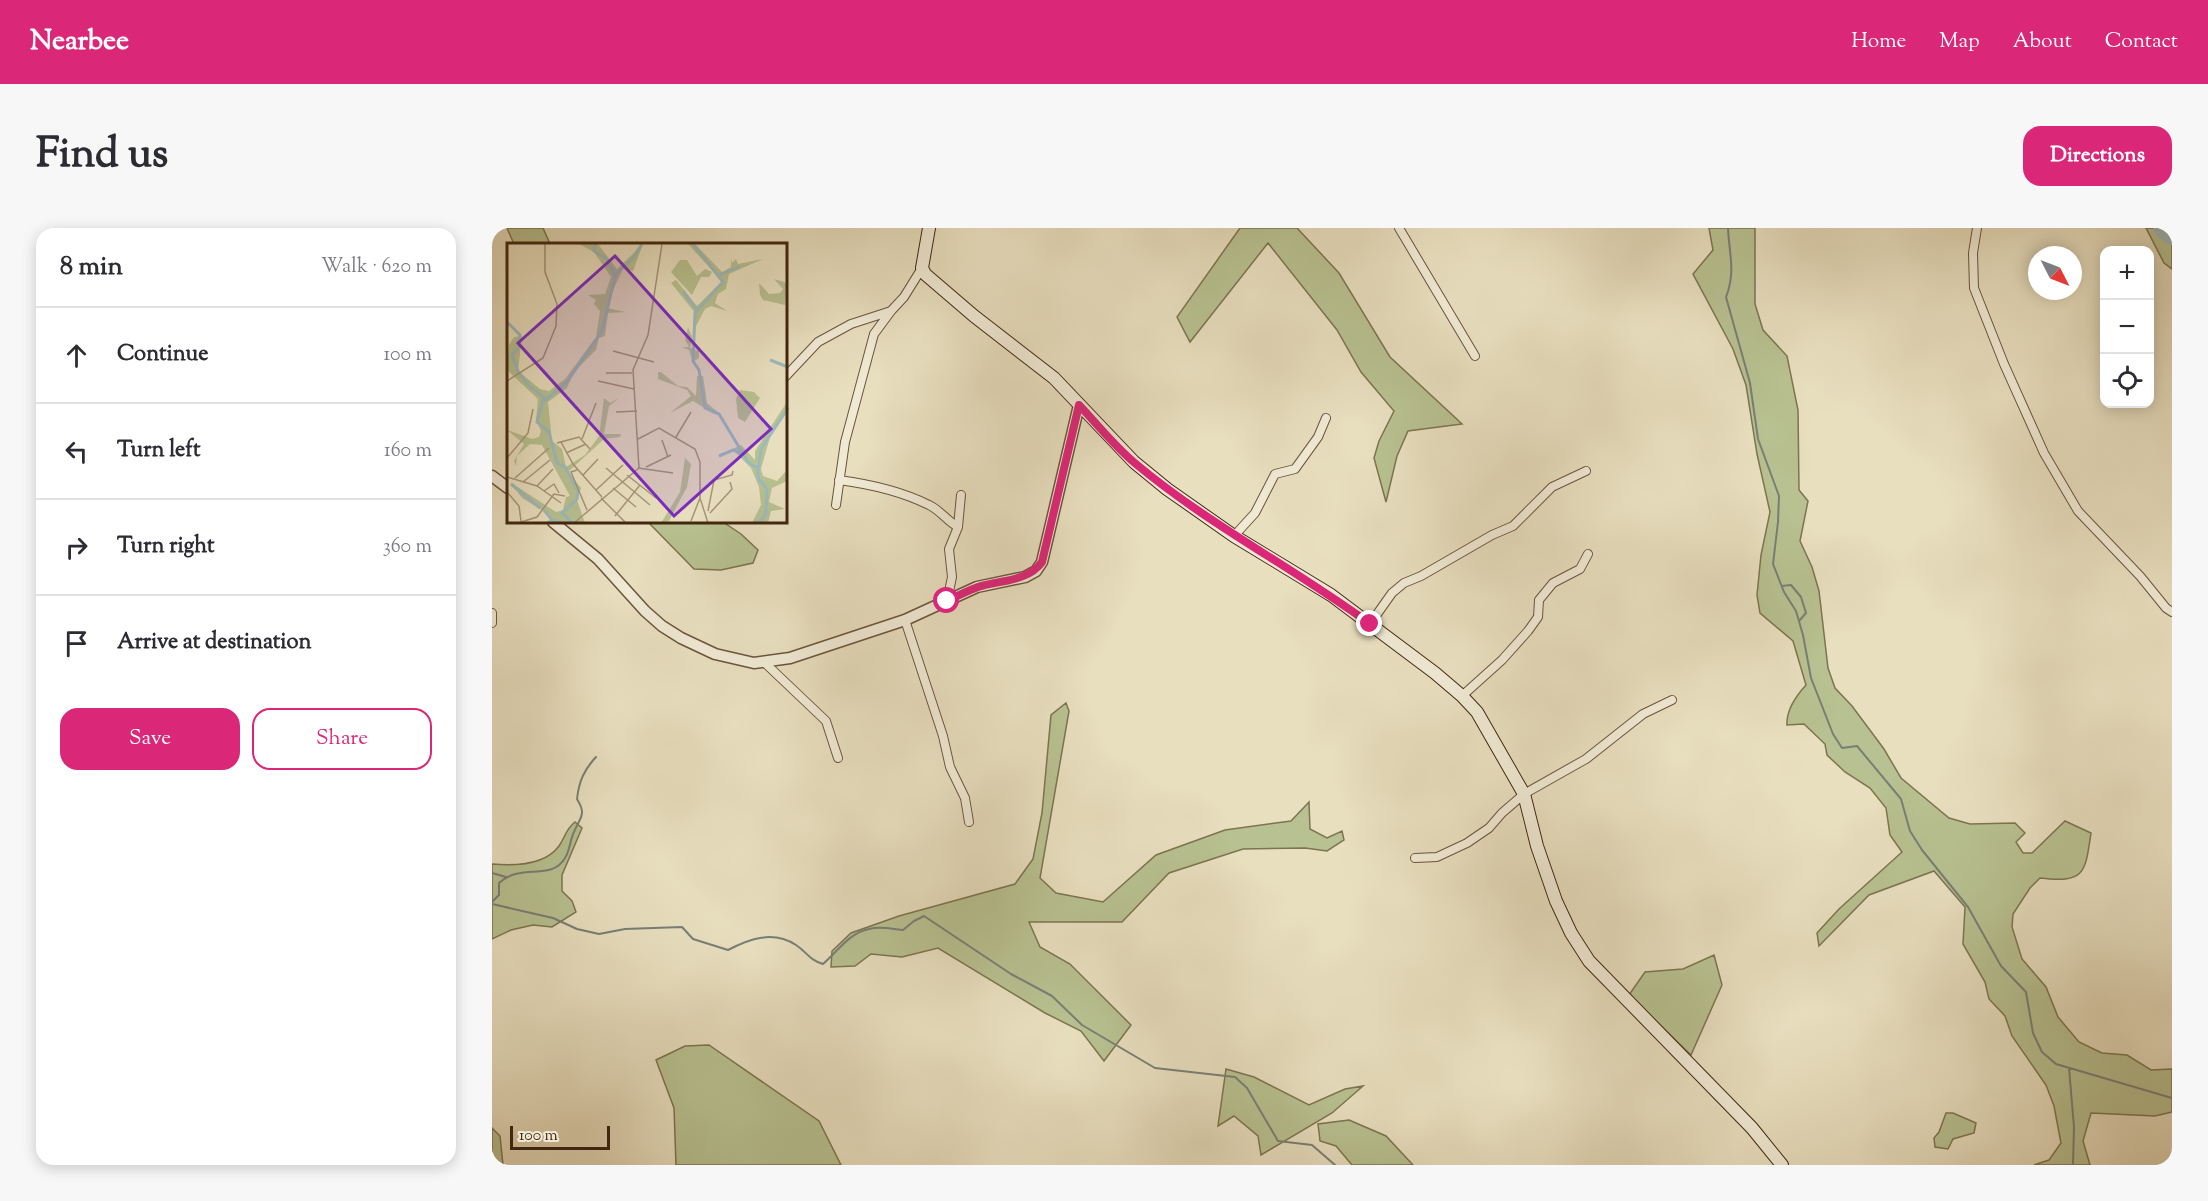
<!DOCTYPE html>
<html lang="en">
<head>
<meta charset="utf-8">
<style>
	body { margin:0; font-family:"Sorts Mill Goudy",serif; background:#f7f7f7; color:#2b2b33 }
	.controls { position:absolute; right:18px; top:18px; display:grid; overflow:hidden; border-radius:12px; box-shadow:0 3px 15px #0003 }
	.controls button { width:54px; height:54px; display:grid; place-items:center; padding:0; border:0; border-bottom:2px solid #e1e1e2; background:#fff; color:#2b2b33; font:30px sans-serif }
	.compass { position:absolute; left:1536px; top:18px; width:54px; height:54px; border-radius:50%; background:#fff; box-shadow:0 3px 15px #0003; rotate:132deg }
	.scale { position:absolute; left:18px; bottom:15px; width:100px; box-sizing:border-box; padding-left:6px; border:3px solid #42260f; border-top:0; font-size:16px; line-height:21px; white-space:nowrap; color:#42260f; -webkit-text-stroke:4px #f0ead5; paint-order:stroke }
	.stop { position:absolute; width:18px; height:18px; margin:-14px; border:4px solid #db2777; border-radius:50%; background:#fff }
	.stop.end { background:#db2777; border-color:#fff; box-shadow:0 2px 6px #0008 }
	.list { margin:0; padding:0; list-style:none }
	h2 { display:flex; justify-content:space-between; align-items:center; height:78px; margin:0; padding:0 24px; font-size:26px }
	h2 small { font-size:20px; font-weight:400; color:#7c7c81 }
	.list li { display:grid; grid-template-columns:39px 1fr auto; gap:18px; align-items:center; box-sizing:border-box; height:96px; padding:0 24px; border-top:2px solid #e1e1e2 }
	.list b { display:block; font-size:22px; white-space:nowrap }
	.list em { font-size:20px; font-style:normal; color:#7c7c81 }
	.actions { display:flex; gap:12px; padding:18px 24px }
	.actions a { flex:1; padding:14px 0; border:2px solid #db2777; border-radius:18px; text-align:center; font-size:21px; color:#db2777 }
	.actions .main { background:#db2777; color:#fff }
	.icon { flex:none; width:33px; height:33px; fill:none; stroke:currentColor; stroke-width:2; stroke-linecap:round; stroke-linejoin:round }
	.map { position:relative; flex:none; width:1680px; height:937px; overflow:hidden; border-radius:18px }
	header { display:flex; align-items:center; gap:36px; box-sizing:border-box; height:84px; padding:0 30px; background:#db2777; color:#fff }
	header strong { font-size:28px }
	nav { display:flex; gap:33px; margin-inline-start:auto; font-size:21px }
	.intro { display:flex; align-items:center; justify-content:space-between; box-sizing:border-box; height:144px; padding:0 36px }
	h1 { margin:0; font-size:42px }
	.button { padding:15px 27px; border-radius:18px; background:#db2777; color:#fff; font-size:21px; font-weight:700 }
	main { display:flex; gap:36px; padding:0 36px }
	aside { flex:1; background:#fff; border-radius:18px; box-shadow:0 3px 15px #0003 }
	.map>svg:first-child { display:block }
	.green { fill:#b8c191; stroke:#7d7450; stroke-width:1.5 }
	.lines { fill:none; stroke-linecap:round; stroke-linejoin:round }
	.stream { stroke:#787f77; stroke-width:2 }
	.river { stroke:#9cbabd; stroke-width:12 }
	.minor-casing { stroke:#6c543b; stroke-width:10 }
	.tertiary-casing { stroke:#6c543b; stroke-width:13 }
	.secondary-casing { stroke:#42260f; stroke-width:14 }
	.minor { stroke:#f0ead5; stroke-width:8 }
	.tertiary { stroke:#f0ead5; stroke-width:10 }
	.secondary { stroke:#f0ead5; stroke-width:12 }
	.route { stroke:#db2777; stroke-width:8 }
	.inset-river { fill:none; stroke:#9cbabd; stroke-width:3 }
	.inset-road { fill:none; stroke:#a69579; stroke-width:1.5 }
	.view { fill:#7b2cbf; fill-opacity:0.15; stroke:#7b2cbf; stroke-width:3 }
	.inset-edge { fill:none; stroke:#42260f; stroke-width:3 }
</style>
</head>
<body>
<header>
<strong>Nearbee</strong>
<nav><a>Home</a><a>Map</a><a>About</a><a>Contact</a></nav>
</header>
<div class="intro"><h1>Find us</h1><a class="button">Directions</a></div>
<main>
<aside>
<h2>8 min<small>Walk · 620 m</small></h2>
<ul class="list">
<li><svg class="icon" aria-label="ahead" viewBox="0 0 24 24"><path d="M12 20V5M6 11l6-6 6 6"/></svg><div><b>Continue</b></div><em>100 m</em></li>
<li><svg class="icon" aria-label="left" viewBox="0 0 24 24"><path d="M17 20v-9H6M10 6l-5 5 5 5"/></svg><div><b>Turn left</b></div><em>160 m</em></li>
<li><svg class="icon" aria-label="right" viewBox="0 0 24 24"><path d="M7 20v-9h11M14 6l5 5-5 5"/></svg><div><b>Turn right</b></div><em>360 m</em></li>
<li><svg class="icon" aria-label="arrive" viewBox="0 0 24 24"><path d="M6 21V4h12l-3 4 3 4H6"/></svg><div><b>Arrive at destination</b></div></li>
</ul>
<div class="actions"><a class="main">Save</a><a>Share</a></div>
</aside>
<div class="map">
<svg width="1680" height="937" viewBox="0 0 1680 937">
	<rect width="100%" height="100%" fill="#e8dfbf"/>
	<filter id="stains"><feTurbulence type="fractalNoise" baseFrequency=".00333" numOctaves="4"/><feColorMatrix values="0 0 0 0 .2 0 0 0 0 .09 0 0 0 0 .02 0 0 0 .5 -.17"/></filter>
	<radialGradient id="worn" r=".72"><stop offset=".6" stop-color="#630" stop-opacity="0"/><stop offset="1" stop-color="#630" stop-opacity=".3"/></radialGradient>
	<path class="green" d="M15 0H51L58 16H22Z
		M748 0H805L847 45 898 129 970 196 916 203 905 228 894 274 882 230 887 213 902 183 869 144 845 102 776 15 698 114 685 89Z
		M1217 0H1263V76L1271 102 1295 128 1306 182 1307 262 1316 273 1308 313 1320 339 1327 363 1336 440 1343 460 1360 478 1392 521 1409 550 1457 590 1478 596 1523 595 1533 605 1524 614 1531 625H1540L1573 593 1599 605C1593 646 1593 655 1548 650L1538 660 1521 686 1520 699 1530 731 1554 759 1566 789 1587 814 1610 825 1635 827 1659 842 1680 841V884L1663 888 1599 885 1591 913 1598 937H1542L1557 932 1569 915 1562 878 1554 857 1520 808 1513 788 1497 771 1493 754 1471 716 1473 679 1442 643 1377 667 1327 718 1325 705 1347 681 1410 624 1398 607 1394 580 1378 560 1353 544 1335 527 1333 516 1312 496 1295 497C1294 482 1304 468 1314 457L1301 413 1268 385 1265 367 1269 327 1278 284 1265 226 1254 157 1241 121 1201 46 1221 22Z
		M1654 0H1680V41L1672 35Z
		M156 294H231L249 306 266 322 261 335 229 342 202 341Z
		M574 475 577 483 548 650 564 665 611 674 664 627 733 602 799 593 817 574 818 601 835 610 850 603 852 612 835 623 813 620 751 621 677 645 630 694H537L548 719 578 736 639 797 612 833 589 803 553 785 446 720 410 729 379 726 363 738 339 739 340 723 359 705 407 688 523 656 541 631 550 585 559 487Z
		M83 594 90 600 70 647V663L80 673 84 684 60 699 41 697 19 702 0 711V636C22 638 53 637 67 618 74 608 73 602 83 594Z
		M1222 727 1230 757 1199 827 1137 767 1153 744 1191 741Z
		M217 817 327 893 349 937H184L182 880 164 832 193 818Z
		M734 841 762 849 817 877 853 861 871 858 840 885 769 927 766 908 742 888 726 898Z
		M1454 885H1461L1484 895 1482 905 1461 911 1456 921 1443 919 1442 910 1447 904Z
		M857 892 894 908 921 937H860L844 918 828 913 826 896Z
		M0 900 8 908 11 937H0Z"/>
	<g class="lines">
		<path class="stream" d="M1236 0C1237 25 1244 44 1234 69L1258 155 1266 211 1287 268 1286 294 1281 336 1292 364 1304 383 1311 407 1319 450 1341 506 1350 520 1365 518 1409 571 1418 603 1430 622 1476 679 1509 738 1534 764 1541 805 1550 824 1564 836 1680 870
			M1290 358 1299 357 1309 369 1314 385 1307 393
			M0 645 14 649
			M0 674 7 667V655C30 634 59 654 73 630 78 622 78 612 82 604 88 589 95 587 85 571 87 553 92 542 104 529
			M0 676 61 690 85 701 107 706 133 701 190 699 201 711 236 722C257 711 281 702 304 717 316 725 316 731 331 736 346 723 357 705 377 701 388 698 401 701 411 702L422 693 432 688 519 746 560 768 590 797 663 840 743 849 755 860 786 913 820 917 843 937
			M1577 840 1582 899 1581 937"/>
		<path class="river" d="M1667 0 1670 5 1680 11"/>
		<defs>
			<path id="minor" d="M907 0 983 128
				M1485 0 1481 25 1482 60 1512 136 1552 225 1586 283 1648 348 1674 380 1680 384
				M294 148 326 114 359 96 399 83 412 69 430 40
				M347 252C377 256 409 263 437 277 448 282 455 293 466 299
				M344 277 353 214 382 106 399 83
				M742 308 763 285 783 246 803 241 826 209 834 190
				M455 373 460 349 457 321 466 299 469 267
				M0 385V395
				M413 392 451 508 458 539 473 570 477 594
				M878 396 900 365 912 355 929 348 1000 307 1021 298 1060 259 1094 243
				M273 435 334 493 346 530
				M970 468 1010 432 1036 403 1046 389 1047 372 1061 355 1088 341 1096 326
				M923 630 945 629 975 615 997 600 1010 585 1032 566 1094 531 1151 486 1180 472"/>
			<path id="tertiary" d="M0 248 16 260
				M61 294 106 331 153 383 170 398 189 410 223 426 262 435 298 430 413 392 485 359 533 349 544 343 550 334 587 177"/>
			<path id="secondary" d="M437 0 430 40 433 46 482 88 562 150 642 234 675 261 742 308 839 367 943 445 970 468 985 484 1032 566 1045 618 1064 673 1079 705 1097 733 1260 900 1290 937"/>
		</defs>
		<use href="#minor" class="minor-casing"/>
		<use href="#tertiary" class="tertiary-casing"/>
		<use href="#secondary" class="secondary-casing"/>
		<use href="#minor" class="minor"/>
		<use href="#tertiary" class="tertiary"/>
		<use href="#secondary" class="secondary"/>
	</g>
	<g class="lines">
		<path class="route" d="M455 373C465 368 475 363 486 359 508 352 535 354 550 334L587 177C606 197 623 219 644 236 717 297 802 340 878 396"/>
	</g>
	<g transform="translate(15 15)">
		<rect width="280" height="280" fill="#e8dfbf"/>
		<path d="M72 1H91L110 26 136 1 126 28 116 26 101 58 100 65 118 69 101 70 98 93 92 95 89 107 67 129 60 145 41 159 45 198 55 206 59 224 78 212 92 193 97 155 103 160 112 155 102 163 97 191H114L113 194 97 196 61 229 74 245 70 257 78 280H39L43 276 41 271 15 255 3 239 49 269 56 267 59 254 63 253 35 202 23 201 10 213 9 223 7 218 17 201 0 187 25 196 32 194 34 188 29 177 31 156 0 127 2 102 7 94 15 93 11 128 33 146 42 148 58 136 89 94 93 68 87 61 89 57 81 52 98 51 104 34 87 9ZM181 1H188L215 29 224 24V15L225 20 229 16 231 21 256 16 222 31 219 46 211 51 208 60 220 68 204 63 198 66 188 85 189 71 164 40 169 37 190 63 215 38ZM173 17H180L190 33 198 26 205 29 202 34H194L185 52 164 29ZM267 36 280 40 278 62 256 57 253 52 252 40 262 51 273 50 276 46ZM181 84 185 94 183 105 192 108V115L186 119 182 107 175 104H182L178 97ZM151 129H154L171 143 180 144 189 153 190 133H196L200 160 212 170 207 171 186 158 163 170 184 153 180 147 151 136ZM233 147 247 149 253 155 238 179 231 175 229 156ZM280 159V169L263 194 254 226 256 233 270 238 280 227V238L265 245 262 259 278 266 264 268 261 280H245L254 262 252 244 244 225 228 209 221 208 234 202 248 217V208ZM178 215 184 221 180 244 162 278 154 280 173 249Z" fill="#b8c191"/>
		<path class="inset-river" d="M186 1 216 39 188 70 186 118 192 127 198 165 212 171 241 219 250 225 252 236 260 246 259 271 252 280M108 32 125 16 135 1M213 32 233 23M176 48 189 66M0 79 13 92 11 105 5 112 11 128 22 143 37 154 30 179 42 189 50 220 58 224 71 248 70 256 55 270 66 280M263 117 281 124M36 159 60 139 95 88 108 34 100 16 87 8 88 1M212 213 226 207 237 211M251 227 254 206 281 165M4 241 33 265M37 267 45 277 57 280"/>
		<path class="inset-road" d="M106 108 147 119M99 130H125M0 138 36 115 49 83 50 61 38 29V1M91 138 127 146M109 169 130 168M169 194 184 169M75 196 89 160M131 196 152 185 188 206 193 219V255L201 280M155 197 161 214M54 199 66 221 95 254M50 200 72 194 83 206M59 210 79 201M0 215 21 190 26 166M139 224 164 212M99 225 143 262M131 225 166 230M70 227 64 229 80 267M76 232 91 216M120 232 149 255M0 234 30 243 54 260M8 235 42 205M16 239 43 217M30 243 46 226M106 245 129 264M89 247 116 222M37 248 47 241 52 250M0 249 12 263 14 278M94 255 119 280M201 268 207 237 225 232 226 228M203 270 225 246 223 239M108 273 133 242M184 278 193 255M11 280 30 274 47 251 58 253M67 280 132 225 126 127 141 92 155 1"/>
		<path class="view" d="M108 13 264 186 167 273 11 100Z"/>
		<rect width="280" height="280" class="inset-edge"/>
	</g>
	<rect width="100%" height="100%" filter="url(#stains)"/>
	<rect width="100%" height="100%" fill="url(#worn)"/>
</svg>
<div class="controls">
<button>+</button>
<button>−</button>
<button><svg class="icon" aria-label="locate" viewBox="0 0 24 24"><circle cx="12" cy="12" r="6"/><path d="M12 2v4M12 18v4M2 12h4M18 12h4"/></svg></button>
</div>
<svg class="compass" viewBox="-18 -18 36 36"><path d="M0-13l5 13h-10z" fill="#e53935"/><path d="M0 13l5-13h-10z" fill="#7c7c81"/></svg>
<div class="scale">100 m</div>
<div class="stop" style="left:455px;top:373px"></div>
<div class="stop end" style="left:878px;top:396px"></div>
</div>
</main>
</body>
</html>
